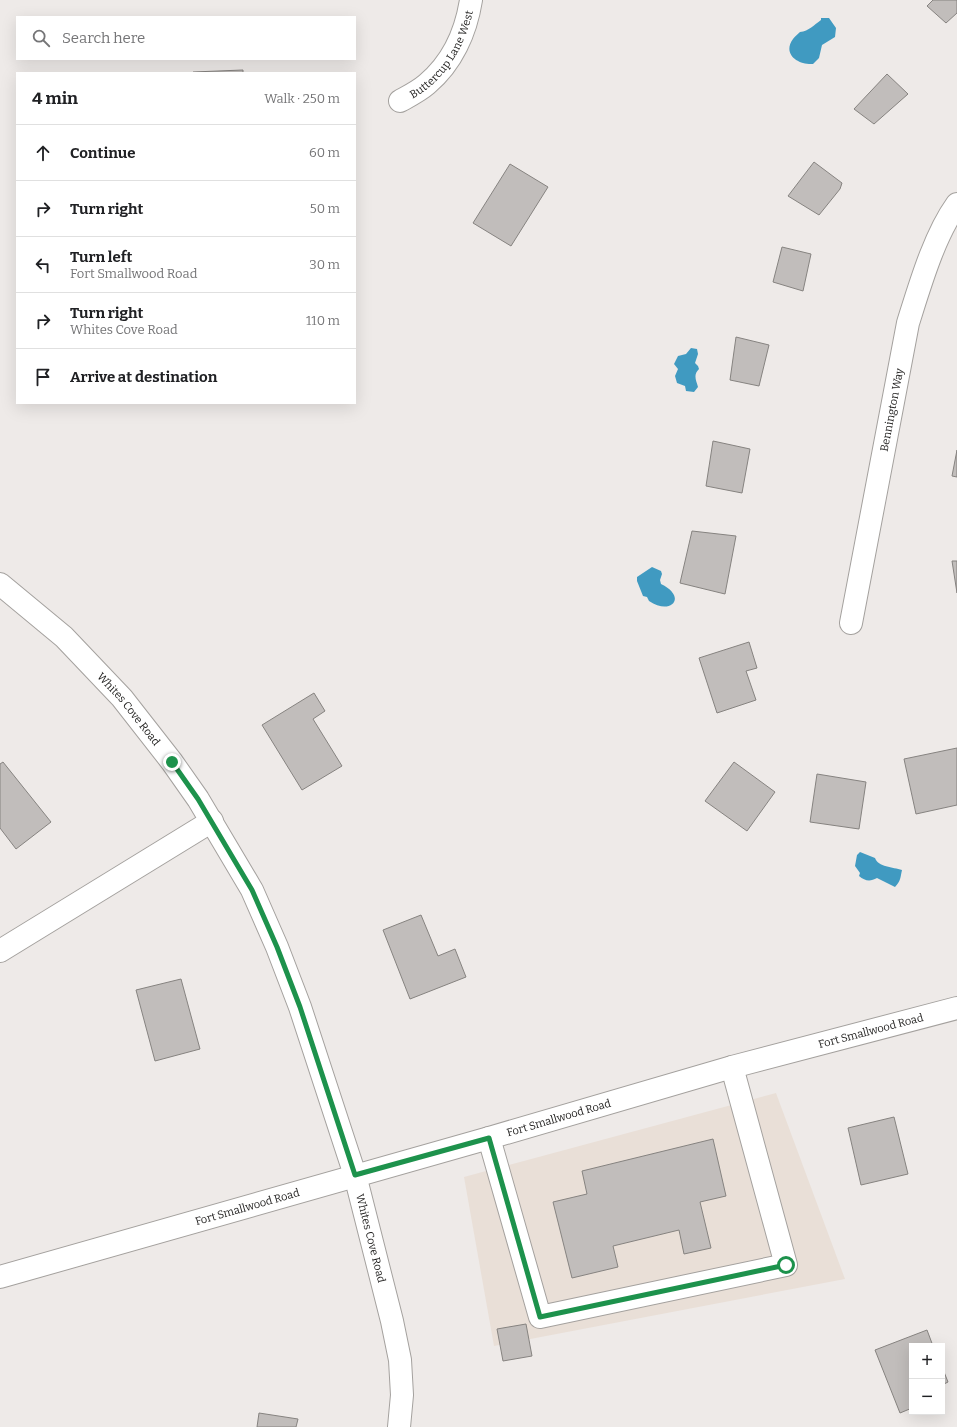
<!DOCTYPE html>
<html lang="en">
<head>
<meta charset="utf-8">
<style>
	body { margin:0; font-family:Bitter,serif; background:#f2f2f2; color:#202124 }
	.controls { position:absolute; right:12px; bottom:12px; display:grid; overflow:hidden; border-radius:0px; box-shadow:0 4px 16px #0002 }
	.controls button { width:36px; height:36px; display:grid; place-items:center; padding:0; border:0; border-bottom:1px solid #e0e0e0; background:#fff; color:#202124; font:20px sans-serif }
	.stop { position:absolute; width:12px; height:12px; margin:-9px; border:3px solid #1d924c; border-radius:50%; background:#fff }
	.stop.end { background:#1d924c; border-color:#fff; box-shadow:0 1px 4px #0008 }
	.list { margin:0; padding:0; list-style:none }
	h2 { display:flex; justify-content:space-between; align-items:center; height:52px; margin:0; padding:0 16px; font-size:17px }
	h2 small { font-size:13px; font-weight:400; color:#757577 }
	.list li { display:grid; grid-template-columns:26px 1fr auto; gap:12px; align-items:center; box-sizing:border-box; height:56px; padding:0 16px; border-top:1px solid #e0e0e0 }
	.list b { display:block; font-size:15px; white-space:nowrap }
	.list p { margin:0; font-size:13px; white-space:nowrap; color:#757577 }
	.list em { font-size:13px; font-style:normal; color:#757577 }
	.icon { flex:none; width:22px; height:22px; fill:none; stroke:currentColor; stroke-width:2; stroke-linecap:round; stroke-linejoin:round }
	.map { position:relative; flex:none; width:957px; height:1427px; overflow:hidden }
	.search { position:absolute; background:#fff; box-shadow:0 4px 16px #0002; left:16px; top:16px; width:340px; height:44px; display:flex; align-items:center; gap:10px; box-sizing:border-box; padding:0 14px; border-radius:0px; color:#757577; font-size:15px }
	.panel { position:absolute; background:#fff; box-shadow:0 4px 16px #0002; left:16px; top:72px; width:340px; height:332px; border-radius:0px }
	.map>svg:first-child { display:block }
	.built { fill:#e9dfd7 }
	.water { fill:#409ac1 }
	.building { fill:#c1bdbb; stroke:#868380 }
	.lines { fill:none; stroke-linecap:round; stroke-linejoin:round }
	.minor-casing { stroke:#a4a19e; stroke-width:24 }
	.major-casing { stroke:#a4a19e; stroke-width:24 }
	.minor { stroke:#fff; stroke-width:22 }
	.major { stroke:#fff; stroke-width:22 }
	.route { stroke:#1d924c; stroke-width:5 }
	.labels { text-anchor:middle; stroke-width:3; stroke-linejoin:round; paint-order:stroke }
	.street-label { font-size:11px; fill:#1e1d1c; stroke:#fbf7f5 }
</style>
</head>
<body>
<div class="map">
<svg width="957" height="1427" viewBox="0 0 957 1427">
	<rect width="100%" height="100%" fill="#eeeae8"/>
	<path class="built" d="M776 1093 845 1279 494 1346 464 1177Z"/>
	<path class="water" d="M821 18H829L836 28 835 37 822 45 819 58 813 64C798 65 782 54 793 39 795 36 798 34 800 32 809 31 814 25 821 20Z
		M691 348 697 349 698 354 695 363 698 366 699 369C693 375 696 380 698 387L694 392 686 391 685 386 677 383 675 376 678 369 674 364 678 356 686 354Z
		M652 567 661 571 662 574 660 580 661 584C688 597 671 616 649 601L647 597 643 596 637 581V577Z
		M860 852 875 858C878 867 893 867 902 870 900 879 901 880 895 887L877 878C870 882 865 881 859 876L860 873 855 866 857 855Z"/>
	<path class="building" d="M933 0H957V13L946 23 927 6Z
		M243 70V73H193V72Z
		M887 74 908 94 874 124 854 109Z
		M814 162 842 183 840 189 819 215 788 196Z
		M510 164 548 187 511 246 473 223Z
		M782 247 811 254 803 291 773 282Z
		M736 337 769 345 759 386 730 380Z
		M713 441 750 449 742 493 706 486Z
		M957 450V477L952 476Z
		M692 531 736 536 725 594 680 583Z
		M952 561H957V593Z
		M749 642 757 668 746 671 756 700 717 713 699 658Z
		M314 693 325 711 313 719 342 766 302 790 262 725Z
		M957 748V805L916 814 904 759Z
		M3 762 51 822 16 849 0 828V764Z
		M734 762 775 792 747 831 705 801Z
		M817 774 866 782 859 829 810 822Z
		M421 915 438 956 455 949 466 977 410 999 383 930Z
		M181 979 200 1049 155 1061 136 990Z
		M894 1117 908 1174 861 1185 848 1128Z
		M713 1139 726 1196 700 1202 711 1248 684 1254 679 1230 613 1246 618 1267 572 1278 553 1202 587 1194 582 1171Z
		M526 1324 532 1356 503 1361 497 1329Z
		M927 1330 933 1346H912V1408L900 1413 875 1350Z
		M942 1367 948 1382 942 1385Z
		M259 1413 298 1419 296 1427H257Z"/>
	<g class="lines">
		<defs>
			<g id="minor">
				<path id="s1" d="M400 101C409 96 419 91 427 84 452 63 466 32 471 0"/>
				<path id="s2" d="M0 584 64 637 122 698 172 762 198 799 252 890 277 947 300 1007 355 1175 392 1321 400 1360 402 1395 399 1427"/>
				<path id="s3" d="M851 623 908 323C920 285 934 236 957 204"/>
				<path d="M0 951 212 821"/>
				<path d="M489 1138 540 1317 786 1265 732 1067"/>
			</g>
			<g id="major">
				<path id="s4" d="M0 1277 489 1138 732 1067 957 1008"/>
			</g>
		</defs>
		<use href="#minor" class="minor-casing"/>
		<use href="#major" class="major-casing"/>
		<use href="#minor" class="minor"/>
		<use href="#major" class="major"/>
	</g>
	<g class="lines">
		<path class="route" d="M172 762 198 799 252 890 277 947 300 1007 355 1175 489 1138 540 1317 786 1265"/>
	</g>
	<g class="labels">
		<g class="street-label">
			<text dy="4" stroke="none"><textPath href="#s1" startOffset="65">Buttercup Lane West</textPath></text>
			<text dy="4" stroke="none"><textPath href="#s3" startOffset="217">Bennington Way</textPath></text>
			<text dy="4" stroke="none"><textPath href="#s2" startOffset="180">Whites Cove Road</textPath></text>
			<text dy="4" stroke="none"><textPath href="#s4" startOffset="905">Fort Smallwood Road</textPath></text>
			<text dy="4" stroke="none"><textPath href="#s4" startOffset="581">Fort Smallwood Road</textPath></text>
			<text dy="4" stroke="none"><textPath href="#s4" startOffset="257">Fort Smallwood Road</textPath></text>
			<text dy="4" stroke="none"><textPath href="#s2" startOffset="768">Whites Cove Road</textPath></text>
		</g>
	</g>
</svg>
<div class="controls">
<button>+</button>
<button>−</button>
</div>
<div class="stop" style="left:786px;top:1265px"></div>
<div class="stop end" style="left:172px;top:762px"></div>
<div class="search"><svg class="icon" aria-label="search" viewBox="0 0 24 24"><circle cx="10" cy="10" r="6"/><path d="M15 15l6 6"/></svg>Search here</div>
<section class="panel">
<h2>4 min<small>Walk · 250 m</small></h2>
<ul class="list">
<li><svg class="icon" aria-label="ahead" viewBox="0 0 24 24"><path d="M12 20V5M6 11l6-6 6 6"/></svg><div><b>Continue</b></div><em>60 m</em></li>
<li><svg class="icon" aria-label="right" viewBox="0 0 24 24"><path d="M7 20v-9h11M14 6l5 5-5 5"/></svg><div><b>Turn right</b></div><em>50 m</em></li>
<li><svg class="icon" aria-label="left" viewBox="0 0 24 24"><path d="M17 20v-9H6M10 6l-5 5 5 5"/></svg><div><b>Turn left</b><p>Fort Smallwood Road</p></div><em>30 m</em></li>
<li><svg class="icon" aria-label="right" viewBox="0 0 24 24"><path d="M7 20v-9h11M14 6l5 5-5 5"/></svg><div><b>Turn right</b><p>Whites Cove Road</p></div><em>110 m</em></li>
<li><svg class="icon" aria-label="arrive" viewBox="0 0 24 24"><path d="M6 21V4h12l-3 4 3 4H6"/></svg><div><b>Arrive at destination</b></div></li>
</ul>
</section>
</div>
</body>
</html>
